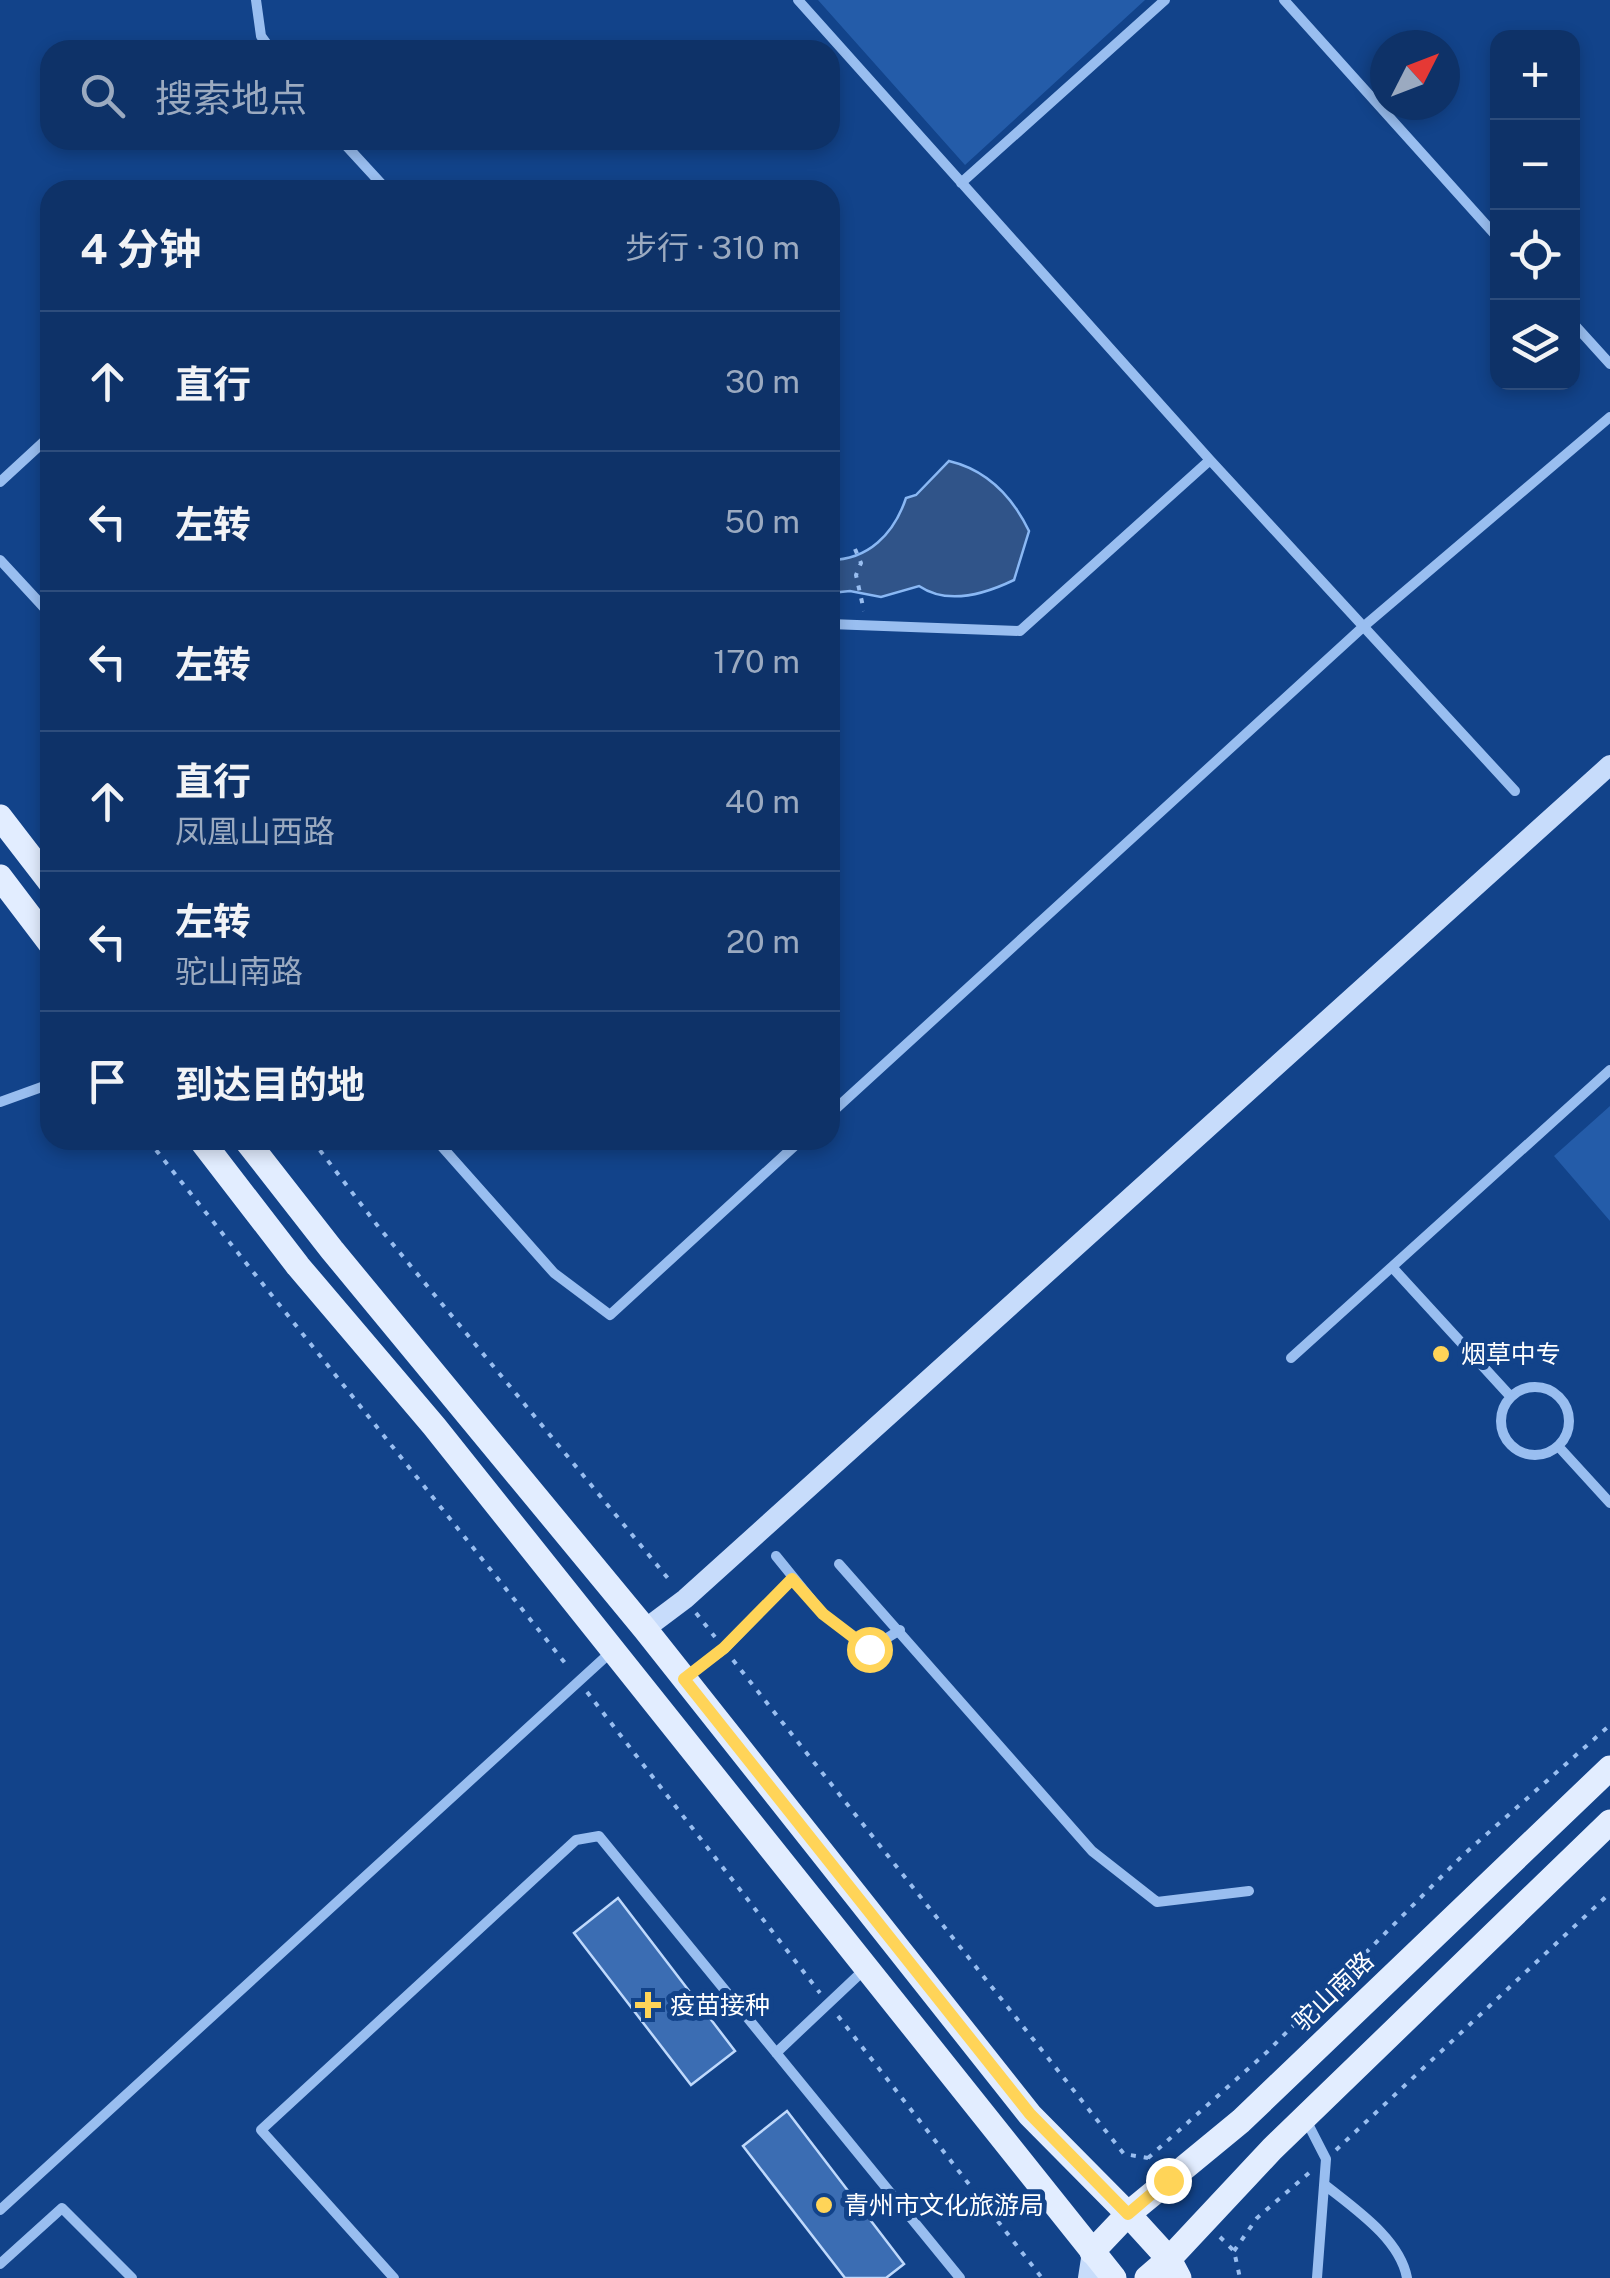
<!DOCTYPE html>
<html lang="zh">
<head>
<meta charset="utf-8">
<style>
	body { margin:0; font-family:"Public Sans","Noto Sans SC",sans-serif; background:#173a6e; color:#f1f3f6 }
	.controls { position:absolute; right:30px; top:30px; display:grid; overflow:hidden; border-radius:20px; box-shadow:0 5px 15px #0003 }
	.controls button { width:90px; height:90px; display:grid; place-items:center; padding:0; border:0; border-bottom:2px solid #2e4d7c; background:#0e3268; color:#f1f3f6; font:50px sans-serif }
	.compass { position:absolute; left:1370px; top:30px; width:90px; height:90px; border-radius:50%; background:#0e3268; box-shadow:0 5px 15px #0003; rotate:48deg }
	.stop { position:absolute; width:30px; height:30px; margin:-22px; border:8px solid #ffd458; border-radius:50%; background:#fff }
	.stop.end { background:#ffd458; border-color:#fff; box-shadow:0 2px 10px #0008 }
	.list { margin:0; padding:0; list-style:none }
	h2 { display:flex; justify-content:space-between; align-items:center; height:130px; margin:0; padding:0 40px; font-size:42px }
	h2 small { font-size:32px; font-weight:400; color:#9baac0 }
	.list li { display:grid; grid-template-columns:65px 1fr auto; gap:30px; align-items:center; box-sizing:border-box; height:140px; padding:0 40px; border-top:2px solid #2e4d7c }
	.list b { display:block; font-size:38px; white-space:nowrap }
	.list p { margin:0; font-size:32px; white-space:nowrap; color:#9baac0 }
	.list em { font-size:32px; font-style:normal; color:#9baac0 }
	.icon { flex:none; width:55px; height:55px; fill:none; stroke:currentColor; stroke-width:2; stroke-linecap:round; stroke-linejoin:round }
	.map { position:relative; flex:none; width:1610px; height:2278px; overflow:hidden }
	.search { position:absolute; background:#0e3268; box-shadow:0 5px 15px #0003; left:40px; top:40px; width:800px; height:110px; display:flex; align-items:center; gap:25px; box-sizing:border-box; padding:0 35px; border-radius:30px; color:#9baac0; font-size:38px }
	.panel { position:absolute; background:#0e3268; box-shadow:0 5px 15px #0003; left:40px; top:180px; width:800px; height:970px; border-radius:30px }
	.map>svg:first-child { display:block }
	.green { fill:#245ca9 }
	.water { fill:#305489; stroke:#8ab8f4; stroke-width:2.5 }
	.building { fill:#3b6db3; stroke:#bfd9fc; stroke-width:2.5 }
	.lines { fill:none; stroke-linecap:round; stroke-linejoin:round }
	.path { stroke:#99bef0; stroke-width:4; stroke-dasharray:5 8; stroke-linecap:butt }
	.street { stroke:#99bef0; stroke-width:10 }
	.secondary { stroke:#c7dcfb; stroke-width:20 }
	.primary { stroke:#e2edff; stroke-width:25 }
	.route { stroke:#ffd458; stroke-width:12 }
	.poi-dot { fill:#ffd458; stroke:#12438a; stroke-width:4 }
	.labels { text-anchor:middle; stroke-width:10; stroke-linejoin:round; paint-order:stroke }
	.poi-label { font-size:25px; fill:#fff; stroke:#12438a; text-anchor:start }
	.street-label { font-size:25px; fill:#fff; stroke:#12438a }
</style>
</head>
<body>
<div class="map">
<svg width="1610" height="2278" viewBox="0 0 1610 2278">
	<rect width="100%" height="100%" fill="#12438a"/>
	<path class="green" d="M818 0H1145L965 165Z
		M1610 1106V1221L1554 1156Z"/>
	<path class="water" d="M949 461C987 470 1012 496 1029 531L1014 580C985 594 947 605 919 586L881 597 850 591 830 593V560C868 560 894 534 906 498L916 495Z"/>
	<path class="building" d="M618 1898 735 2051 691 2085 574 1933Z
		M787 2111 904 2264 886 2278H845L743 2146Z"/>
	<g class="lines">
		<path class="path" d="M855 549 861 563 856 575 864 611
			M148 1140 569 1668
			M312 1140 377 1225 671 1582
			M696 1613 715 1637
			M733 1660 1124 2154 1148 2158 1152 2164
			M587 1692 820 1993
			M838 2016 1042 2278
			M1336 2150 1610 1893
			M1148 2158 1267 2052 1462 1856 1610 1725
			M1220 2237 1234 2251 1240 2278
			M1234 2251 1257 2218 1310 2172"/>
		<path class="street" d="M256 0 261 36 271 50
			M798 0 1210 460 1515 791
			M1284 0 1498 238
			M341 140 387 190
			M961 183 1165 0
			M1572 322 1610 364
			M0 482 50 436
			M0 560 50 614
			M830 624 1020 631 1210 460
			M0 1102 50 1084
			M830 1114 1363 627 1610 417
			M436 1140 554 1273 610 1315 801 1140
			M1392 1267 1511 1397
			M1291 1358 1610 1070
			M1501 1421a34 34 0 1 1 68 0a34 34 0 1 1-68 0Z
			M1558 1446 1610 1503
			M776 1556 823 1614 869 1649 900 1630
			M839 1564 1092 1851 1157 1902 1249 1891
			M686 1677 724 1649 792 1579
			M776 2053 865 1969
			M1305 2118 1326 2159 1317 2278
			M1325 2185C1355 2209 1400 2239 1407 2278
			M0 2210 612 1651
			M0 2264 62 2208 132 2278
			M394 2278 261 2130 576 1840 599 1836 960 2278"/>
		<path class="secondary" d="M645 1629 685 1599 1610 765
			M1088 2278 1092 2252"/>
		<path class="primary" d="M0 817 50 882
			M0 877 50 943
			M201 1140 298 1266 434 1426 1114 2278
			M246 1140 332 1250 645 1629 1030 2115 1128 2214 1169 2259 1179 2278
			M1092 2252 1128 2214 1241 2121 1610 1768
			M1147 2278 1169 2259 1272 2149 1610 1822"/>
	</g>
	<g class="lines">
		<path class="route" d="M869 1649 823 1614 792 1579 724 1648 684 1679 1030 2114 1128 2214 1168 2180"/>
	</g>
	<g class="poi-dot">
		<circle cx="1441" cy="1354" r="10"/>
		<path d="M643 1990h10v10h10v10h-10v10h-10v-10h-10v-10h10z"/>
		<circle cx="824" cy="2205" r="10"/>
	</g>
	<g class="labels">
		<g class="poi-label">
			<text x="1461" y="1363">烟草中专</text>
			<text x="670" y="2014">疫苗接种</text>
			<text x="844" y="2214">青州市文化旅游局</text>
		</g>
		<g class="street-label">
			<text transform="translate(1333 1991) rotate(-44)" y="9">驼山南路</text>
		</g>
	</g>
</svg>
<div class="controls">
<button>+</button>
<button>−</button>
<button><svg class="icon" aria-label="locate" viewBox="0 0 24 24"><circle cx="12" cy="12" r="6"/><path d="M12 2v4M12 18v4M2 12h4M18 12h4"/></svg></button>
<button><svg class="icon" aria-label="layers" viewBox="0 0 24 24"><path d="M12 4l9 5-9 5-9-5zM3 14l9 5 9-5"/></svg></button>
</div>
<svg class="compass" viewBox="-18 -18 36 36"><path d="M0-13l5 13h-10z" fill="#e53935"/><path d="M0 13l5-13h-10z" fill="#9baac0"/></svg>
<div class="stop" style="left:869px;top:1649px"></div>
<div class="stop end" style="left:1168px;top:2180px"></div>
<div class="search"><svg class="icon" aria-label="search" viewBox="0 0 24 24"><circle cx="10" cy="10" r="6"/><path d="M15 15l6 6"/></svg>搜索地点</div>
<section class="panel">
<h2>4 分钟<small>步行 · 310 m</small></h2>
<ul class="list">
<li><svg class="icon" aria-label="ahead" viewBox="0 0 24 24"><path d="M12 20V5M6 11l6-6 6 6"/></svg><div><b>直行</b></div><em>30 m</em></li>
<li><svg class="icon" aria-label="left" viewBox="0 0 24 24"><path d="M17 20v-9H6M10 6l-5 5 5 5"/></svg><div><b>左转</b></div><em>50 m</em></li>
<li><svg class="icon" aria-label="left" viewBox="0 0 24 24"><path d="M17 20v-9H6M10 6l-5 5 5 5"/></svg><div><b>左转</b></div><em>170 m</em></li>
<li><svg class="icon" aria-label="ahead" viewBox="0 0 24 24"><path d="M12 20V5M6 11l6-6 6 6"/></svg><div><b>直行</b><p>凤凰山西路</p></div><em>40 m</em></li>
<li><svg class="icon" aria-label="left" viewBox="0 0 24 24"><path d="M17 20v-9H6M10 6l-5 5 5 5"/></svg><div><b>左转</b><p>驼山南路</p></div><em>20 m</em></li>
<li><svg class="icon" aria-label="arrive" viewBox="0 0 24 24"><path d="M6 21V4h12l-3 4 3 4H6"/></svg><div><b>到达目的地</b></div></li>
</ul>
</section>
</div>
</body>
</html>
